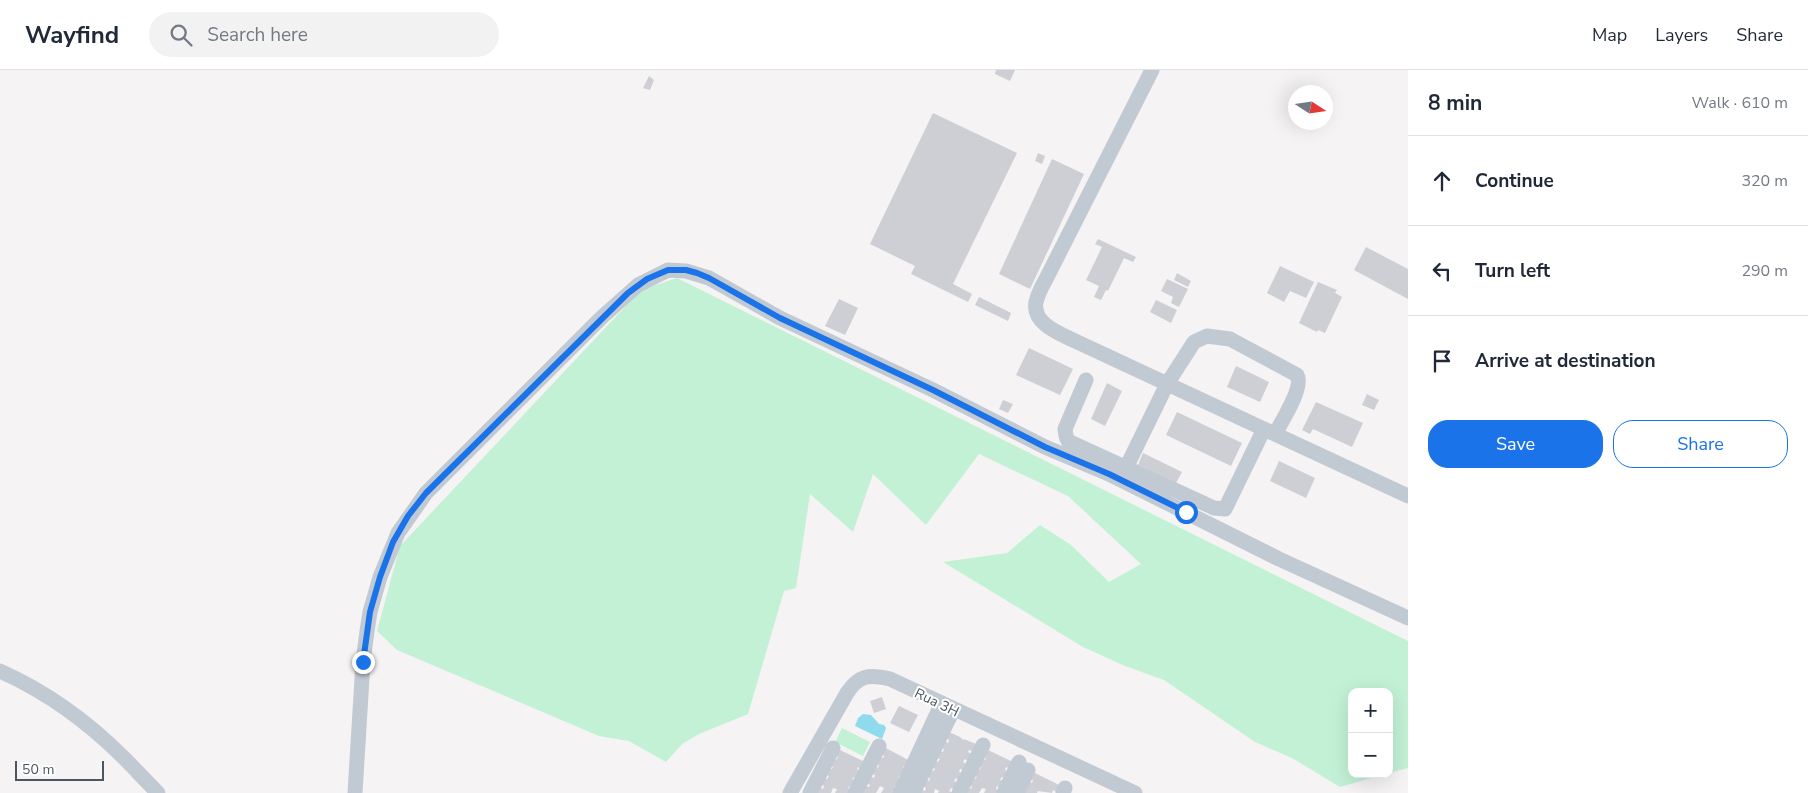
<!DOCTYPE html>
<html lang="en">
<head>
<meta charset="utf-8">
<style>
	body { margin:0; font-family:"Nunito Sans",sans-serif; background:#f2f2f3; color:#1f2937 }
	.controls { position:absolute; right:15px; bottom:15px; display:grid; overflow:hidden; border-radius:10px; box-shadow:0 5px 20px #0002 }
	.controls button { width:45px; height:45px; display:grid; place-items:center; padding:0; border:0; border-bottom:1px solid #e0e1e3; background:#fff; color:#1f2937; font:25px sans-serif }
	.compass { position:absolute; left:1288px; top:15px; width:45px; height:45px; border-radius:50%; background:#fff; box-shadow:0 5px 20px #0002; rotate:102deg }
	.scale { position:absolute; left:15px; bottom:12px; width:89px; box-sizing:border-box; padding-left:5px; border:2px solid #4a5661; border-top:0; font-size:14px; line-height:18px; white-space:nowrap; color:#4a5661; -webkit-text-stroke:4px #fff; paint-order:stroke }
	.stop { position:absolute; width:15px; height:15px; margin:-11px; border:4px solid #1a73e8; border-radius:50%; background:#fff }
	.stop.end { background:#1a73e8; border-color:#fff; box-shadow:0 1px 5px #0008 }
	.list { margin:0; padding:0; list-style:none }
	h2 { display:flex; justify-content:space-between; align-items:center; height:65px; margin:0; padding:0 20px; font-size:21px }
	h2 small { font-size:16px; font-weight:400; color:#747a83 }
	.list li { display:grid; grid-template-columns:32px 1fr auto; gap:15px; align-items:center; box-sizing:border-box; height:90px; padding:0 20px; border-top:1px solid #e0e1e3 }
	.list b { display:block; font-size:19px; white-space:nowrap }
	.list em { font-size:16px; font-style:normal; color:#747a83 }
	.actions { display:flex; gap:10px; padding:15px 20px }
	.actions a { flex:1; padding:11px 0; border:1px solid #1a73e8; border-radius:20px; text-align:center; font-size:18px; color:#1a73e8 }
	.actions .main { background:#1a73e8; color:#fff }
	.icon { flex:none; width:28px; height:28px; fill:none; stroke:currentColor; stroke-width:2; stroke-linecap:round; stroke-linejoin:round }
	.map { position:relative; flex:none; width:1408px; height:723px; overflow:hidden }
	header { display:flex; align-items:center; gap:30px; box-sizing:border-box; height:70px; padding:0 25px; background:#fff; border-bottom:1px solid #e0e1e3 }
	header strong { font-size:24px }
	nav { display:flex; gap:28px; margin-inline-start:auto; font-size:18px }
	.search { width:350px; height:45px; background:#f2f2f3; display:flex; align-items:center; gap:12px; box-sizing:border-box; padding:0 18px; border-radius:28px; color:#747a83; font-size:19px }
	main { display:flex }
	aside { flex:1; background:#fff }
	.map>svg:first-child { display:block }
	.green { fill:#c3f1d5 }
	.water { fill:#90daee }
	.building { fill:#cdcfd5 }
	.lines { fill:none; stroke-linecap:round; stroke-linejoin:round }
	.minor { stroke:#c1cad2; stroke-width:15 }
	.route { stroke:#1a73e8; stroke-width:6 }
	.labels { text-anchor:middle; stroke-width:4; stroke-linejoin:round; paint-order:stroke }
	.street-label { font-size:14px; fill:#4a5661; stroke:#fff }
</style>
</head>
<body>
<header>
<strong>Wayfind</strong>
<div class="search"><svg class="icon" aria-label="search" viewBox="0 0 24 24"><circle cx="10" cy="10" r="6"/><path d="M15 15l6 6"/></svg>Search here</div>
<nav><a>Map</a><a>Layers</a><a>Share</a></nav>
</header>
<main>
<div class="map">
<svg width="1408" height="723" viewBox="0 0 1408 723">
	<rect width="100%" height="100%" fill="#f5f3f3"/>
	<path class="green" d="M677 208 1408 571V698L1389 703V622H1352V704H1385L1340 717 1292 688 1255 672 1164 610 1125 596 1083 577 943 492 1007 483 1040 455 1071 475 1109 512 1141 494 1068 426 979 384 926 455 873 404 853 462 810 424 796 518 784 521 748 644 699 664 682 674 666 692 629 671 599 666 397 580 377 561 400 476 641 220Z
		M842 658 870 672 863 686 835 672Z"/>
	<path class="water" d="M863 644 871 645 879 654 884 655 886 658 882 669 855 656 858 648Z"/>
	<path class="building" d="M996 0H1015L1010 11 995 4Z
		M649 6 654 10 650 20 643 18Z
		M933 43 1017 83 953 214 972 224 968 232 911 204 915 196 870 174Z
		M1038 83 1045 86 1042 94 1035 91Z
		M1052 89 1084 104 1030 219 999 204Z
		M1098 169 1136 187 1133 192 1124 188 1108 221 1106 220 1101 230 1094 227 1099 216 1086 210 1102 177 1095 174Z
		M1366 177 1408 199V229L1354 200Z
		M1280 196 1314 212 1306 228 1290 221 1284 232 1267 223Z
		M1177 203 1191 211 1188 217 1174 210Z
		M1167 209 1188 219 1179 237 1171 233 1173 227 1161 221Z
		M1318 212 1337 220 1335 223 1342 227 1325 263 1318 260 1317 262 1299 253Z
		M979 227 1011 243 1008 251 975 235Z
		M839 229 858 238 845 265 825 256Z
		M1156 230 1177 240 1171 253 1150 242Z
		M1029 278 1073 299 1060 325 1016 305Z
		M1236 296 1269 312 1260 332 1227 317Z
		M1107 313 1122 321 1105 356 1091 349Z
		M1367 324 1379 330 1374 340 1362 335Z
		M1003 330 1013 334 1008 343 999 339Z
		M1316 332 1363 353 1352 377 1313 359 1310 364 1302 360Z
		M1177 342 1242 373 1231 396 1166 365Z
		M1143 383 1182 402 1176 413 1138 395Z
		M1279 391 1315 408 1306 428 1270 411Z
		M882 627 886 639 874 643 870 631Z
		M899 636 918 645 909 662 890 653Z
		M949 662 960 667 962 669 964 670V669L976 674 972 681 969 680 968 682 971 684 968 691 965 689 963 692 966 694 963 700 960 699 959 702 962 703 959 710 956 708 954 711 958 713 954 719 951 718 949 721 954 723H938L939 721 935 719 934 723H919L921 719 925 721 926 718 923 716 926 709 929 711 930 708 927 707 931 700 934 701 935 699 932 697 935 690 938 692 940 689 936 688 940 681 943 682 944 679 941 678 944 671 948 673 949 670 946 668Z
		M884 677 910 691 907 697 904 696 903 698 906 700 903 707 900 705 898 708 902 710 898 716 895 715 894 718 897 719 895 723H881L884 718 880 716 876 723H862L866 716 869 717 870 715 867 713 870 706 874 708 875 705 871 704 875 696 878 698 879 695 876 694 879 687 883 688 884 686 881 684Z
		M838 679 865 692 861 699 858 697 857 700 860 701 857 708 854 707 852 709 855 711 852 718 849 716 848 719 851 720 849 723H835L837 719 833 718 831 723H817L819 717 823 719 824 716 821 714 824 707 827 709 829 706 825 705 829 698 832 699 833 697 830 696 833 688 836 690 838 687 835 686Z
		M986 679 1013 692 1010 699 1006 697 1005 700 1008 702 1005 708 1002 707 1000 710 1004 711 1000 718 997 716 996 719 999 721 998 723H984L986 719 982 718 979 723H965L968 718 971 719 972 716 969 715 972 708 975 709 977 707 973 705 977 698 980 700 981 697 978 696 981 689 985 690 986 688 983 686Z
		M1033 702 1059 715 1056 722 1053 720 1052 723 1038 721 1037 723H1023L1028 711 1032 713 1033 710 1030 709Z"/>
	<g class="lines">
		<path class="minor" d="M1152 0 1046 209C1042 216 1038 224 1036 232 1032 253 1058 263 1073 270L1408 426
			M1086 310 1065 359 1066 366 1068 371 1214 438 1225 439 1264 359
			M1126 398 1167 314 1194 272 1207 266 1230 269 1297 305C1304 317 1282 351 1275 364
			M0 601C47 622 87 651 123 687 135 699 146 711 158 723
			M355 723 363 592 367 561 370 542 380 507 398 463 426 423 601 248 638 215 668 200 686 201 709 208 780 248 933 320 1045 377 1109 404 1279 489 1408 548
			M790 723 847 623C859 605 869 604 890 609L1135 723
			M810 723 833 678
			M855 723 879 676
			M900 723 942 633
			M913 723 953 640
			M959 723 983 675
			M1004 723 1019 692
			M1017 723 1028 700
			M1063 723 1065 718"/>
	</g>
	<g class="lines">
		<path class="route" d="M363 592 370 542 380 507 393 472 408 446 426 423 628 223 647 209 668 200H686L697 203 709 208 780 248 933 320 1045 377 1109 404 1186 442"/>
	</g>
	<g class="labels">
		<g class="street-label">
			<text transform="translate(937 632) rotate(26)" y="5">Rua 3H</text>
		</g>
	</g>
</svg>
<div class="controls">
<button>+</button>
<button>−</button>
</div>
<svg class="compass" viewBox="-18 -18 36 36"><path d="M0-13l5 13h-10z" fill="#e53935"/><path d="M0 13l5-13h-10z" fill="#747a83"/></svg>
<div class="scale">50 m</div>
<div class="stop" style="left:1186px;top:442px"></div>
<div class="stop end" style="left:363px;top:592px"></div>
</div>
<aside>
<h2>8 min<small>Walk · 610 m</small></h2>
<ul class="list">
<li><svg class="icon" aria-label="ahead" viewBox="0 0 24 24"><path d="M12 20V5M6 11l6-6 6 6"/></svg><div><b>Continue</b></div><em>320 m</em></li>
<li><svg class="icon" aria-label="left" viewBox="0 0 24 24"><path d="M17 20v-9H6M10 6l-5 5 5 5"/></svg><div><b>Turn left</b></div><em>290 m</em></li>
<li><svg class="icon" aria-label="arrive" viewBox="0 0 24 24"><path d="M6 21V4h12l-3 4 3 4H6"/></svg><div><b>Arrive at destination</b></div></li>
</ul>
<div class="actions"><a class="main">Save</a><a>Share</a></div>
</aside>
</main>
</body>
</html>
